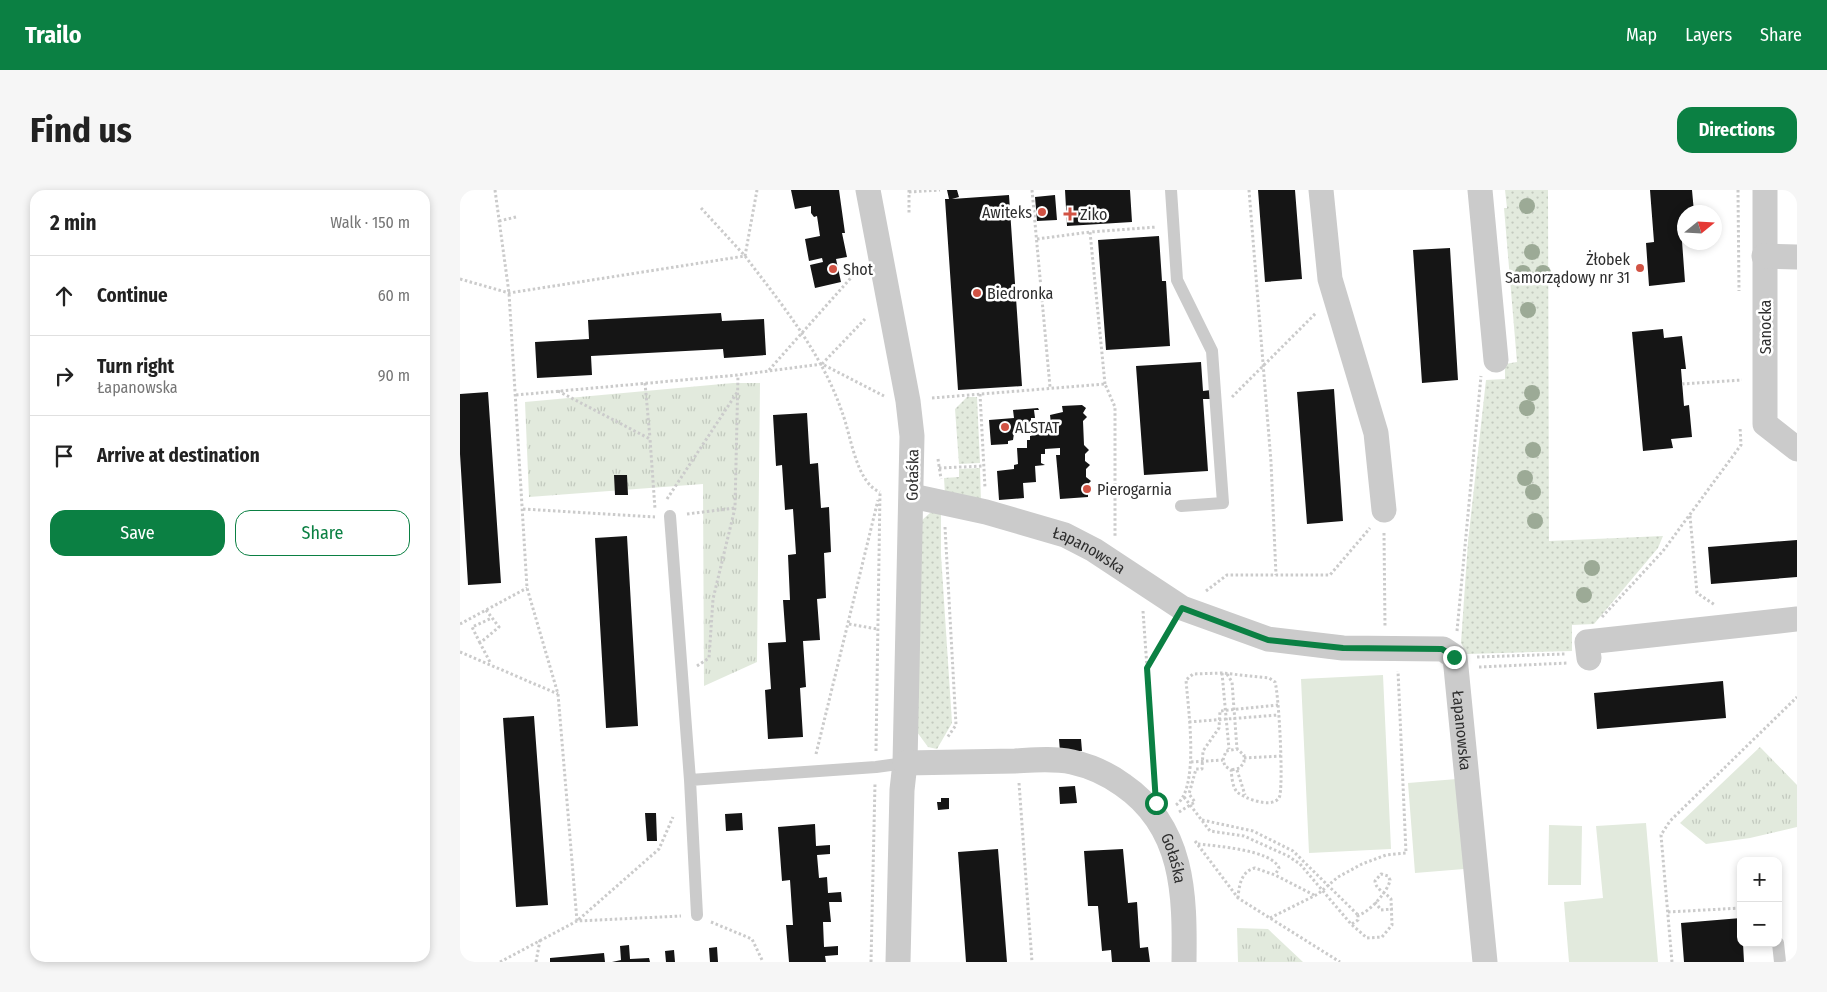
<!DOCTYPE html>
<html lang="en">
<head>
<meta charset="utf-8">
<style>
	body { margin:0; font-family:"Fira Sans Condensed",sans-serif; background:#f6f6f6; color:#222 }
	.controls { position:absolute; right:15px; bottom:15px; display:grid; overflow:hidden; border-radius:10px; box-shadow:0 2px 8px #0003 }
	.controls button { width:45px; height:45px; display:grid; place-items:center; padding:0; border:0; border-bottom:1px solid #e0e0e0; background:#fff; color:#222; font:25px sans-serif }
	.compass { position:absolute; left:1217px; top:15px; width:45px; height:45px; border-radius:50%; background:#fff; box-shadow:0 2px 8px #0003; rotate:72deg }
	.stop { position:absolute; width:15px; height:15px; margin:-11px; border:4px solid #0b8043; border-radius:50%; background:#fff }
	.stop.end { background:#0b8043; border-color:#fff; box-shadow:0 1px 5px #0008 }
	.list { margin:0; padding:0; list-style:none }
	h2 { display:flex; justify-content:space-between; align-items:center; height:65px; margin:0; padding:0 20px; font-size:21px }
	h2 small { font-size:16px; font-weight:400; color:#767676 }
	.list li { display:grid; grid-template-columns:32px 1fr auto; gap:15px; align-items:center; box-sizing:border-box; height:80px; padding:0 20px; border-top:1px solid #e0e0e0 }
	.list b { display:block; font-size:19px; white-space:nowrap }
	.list p { margin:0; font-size:16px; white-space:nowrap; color:#767676 }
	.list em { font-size:16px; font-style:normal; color:#767676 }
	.actions { display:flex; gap:10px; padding:15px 20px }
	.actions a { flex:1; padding:11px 0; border:1px solid #0b8043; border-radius:15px; text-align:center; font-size:18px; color:#0b8043 }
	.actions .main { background:#0b8043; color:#fff }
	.icon { flex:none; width:28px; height:28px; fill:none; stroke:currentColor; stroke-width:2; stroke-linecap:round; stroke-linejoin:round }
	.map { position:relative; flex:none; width:1337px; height:772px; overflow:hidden; border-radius:15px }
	header { display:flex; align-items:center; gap:30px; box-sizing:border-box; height:70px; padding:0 25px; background:#0b8043; color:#fff }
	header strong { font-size:24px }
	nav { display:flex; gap:28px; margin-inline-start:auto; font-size:18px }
	.intro { display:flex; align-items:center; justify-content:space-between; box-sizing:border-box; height:120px; padding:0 30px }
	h1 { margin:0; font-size:35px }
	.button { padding:12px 22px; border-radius:15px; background:#0b8043; color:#fff; font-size:18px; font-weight:700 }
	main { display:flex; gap:30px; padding:0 30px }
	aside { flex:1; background:#fff; border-radius:15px; box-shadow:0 2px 8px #0003 }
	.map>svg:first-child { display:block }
	.grass { fill:url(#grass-dots) }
	.park { fill:url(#park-tufts) }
	.pitch { fill:#e2eadd }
	.building { fill:#151515 }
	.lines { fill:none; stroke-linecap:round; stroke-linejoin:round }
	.path { stroke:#cbcbcb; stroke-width:3; stroke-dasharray:2.5 2.5; stroke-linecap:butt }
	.lane { stroke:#cbcbcb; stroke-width:12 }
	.street { stroke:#cbcbcb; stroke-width:25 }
	.tree { fill:#9caa96 }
	.route { stroke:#0b8043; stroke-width:6 }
	.poi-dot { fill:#d15344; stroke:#fff; stroke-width:2 }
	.labels { text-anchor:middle; stroke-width:5; stroke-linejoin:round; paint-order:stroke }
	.poi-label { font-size:16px; fill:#2e2e2e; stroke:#fff; text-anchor:start }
	.street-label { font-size:16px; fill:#2e2e2e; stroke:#fff }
</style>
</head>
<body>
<header>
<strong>Trailo</strong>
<nav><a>Map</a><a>Layers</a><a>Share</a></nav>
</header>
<div class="intro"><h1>Find us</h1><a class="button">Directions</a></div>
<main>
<aside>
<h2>2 min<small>Walk · 150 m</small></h2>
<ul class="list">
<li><svg class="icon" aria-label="ahead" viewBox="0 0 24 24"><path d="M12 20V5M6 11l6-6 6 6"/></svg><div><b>Continue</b></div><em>60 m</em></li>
<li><svg class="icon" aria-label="right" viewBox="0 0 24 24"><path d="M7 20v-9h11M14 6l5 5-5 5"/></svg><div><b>Turn right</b><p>Łapanowska</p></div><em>90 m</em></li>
<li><svg class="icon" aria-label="arrive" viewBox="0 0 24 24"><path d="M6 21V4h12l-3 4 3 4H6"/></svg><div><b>Arrive at destination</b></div></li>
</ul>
<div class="actions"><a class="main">Save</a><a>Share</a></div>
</aside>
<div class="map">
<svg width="1337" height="772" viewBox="0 0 1337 772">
	<defs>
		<pattern id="grass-dots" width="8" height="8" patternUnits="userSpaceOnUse" patternTransform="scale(1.25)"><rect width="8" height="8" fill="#e2eadd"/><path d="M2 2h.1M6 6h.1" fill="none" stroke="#c2c9be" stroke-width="1.8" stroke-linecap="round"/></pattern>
		<pattern id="park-tufts" width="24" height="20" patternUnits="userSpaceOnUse" patternTransform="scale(1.25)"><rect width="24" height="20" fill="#e2eadd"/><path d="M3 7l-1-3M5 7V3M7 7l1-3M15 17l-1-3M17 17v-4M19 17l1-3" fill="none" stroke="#c2c9be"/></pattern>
	</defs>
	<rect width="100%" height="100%" fill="#fff"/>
	<path class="grass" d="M1045 0H1088L1089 351 1203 346 1198 358 1134 434 1112 435V461L1007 464 1001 453 1008 352 1026 190 1045 189V174L1057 172 1044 18H1047Z
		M507 207H517L520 273 499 274 495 219Z
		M520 278 521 313 485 304 484 288 499 287V279Z
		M470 323H481V365L492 533 477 559 468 557 457 542 461 331Z"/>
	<path class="park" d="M273 193H300L297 472 244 496 243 294 69 307 65 212Z
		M1300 557 1337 595V637L1290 648 1246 654 1220 633Z
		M777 738 808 739 843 772H778Z"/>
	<path class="pitch" d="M923 485 931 659 849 663 841 489Z
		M997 589 1004 679 955 683 948 593Z
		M1186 633 1198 772H1109L1104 712 1143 708 1136 636Z
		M1089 635 1122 636 1121 695H1088Z"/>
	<path class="building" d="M331 0H379L385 43H382L387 67 376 69 381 92 355 98 350 75 363 72 362 68 349 71 345 49 360 46 357 26 354 27 351 23V16L335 19Z
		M487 0H497L499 7 492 9 549 5 562 196 498 200 485 9H489Z
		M605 0H670L672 32 607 36Z
		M798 0H835L842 89 805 92Z
		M1190 0H1232L1234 22H1224V51H1222L1225 92 1189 96 1186 53 1194 52Z
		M595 5 597 30 577 31 575 7Z
		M699 46 702 91H706L710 156 646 160 638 50Z
		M990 58 998 190 962 193 953 60Z
		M261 123 262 131 304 129 306 165 264 168 263 159 131 166 132 185 77 188 75 152 129 149 128 130Z
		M1203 139 1204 148 1222 146 1226 179H1221L1224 216 1229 215 1232 247 1211 249 1213 258 1183 261 1172 142Z
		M741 172 743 201 751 200 752 209H743L748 281 684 285 676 176Z
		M874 199 883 331 847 334 837 202Z
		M28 202 41 393 8 395 0 264V204Z
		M622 215 626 218 623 223 627 227 623 231 624 255 629 260 625 264V271L630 275 626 279V287L631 291 627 295 631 299 628 302V307L600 309 596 265H600V258L585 259V264H581V273L585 275 575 276 576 292 563 293 564 308 539 310 537 281 554 279V275L558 274 557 258H567V250H570V246L574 245V242H583V234H591L590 225 603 222 602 216Z
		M578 218 579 220H574L575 228H571V232L567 233V236L555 237 553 250 548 251V254L531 255 529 230 554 228 553 220Z
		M347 223 350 274 358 273 361 318 369 317 371 362 364 363 366 408 357 409 360 450 343 451 346 497 340 498 343 547 308 549 305 500 311 499 308 453 326 452 323 410H330L328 365 336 364 333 319 325 320 322 275 316 276 313 225Z
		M154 285H167L168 305H155Z
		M167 346 178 536 146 538 135 348Z
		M1337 350V387L1251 394 1248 357Z
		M1263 491 1266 528 1137 539 1134 503Z
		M74 526 88 715 56 717 43 528Z
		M599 549H621L622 561 600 562Z
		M615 596 617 613 600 614 599 597Z
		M481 608H489V619L478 620 477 612H481Z
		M185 623H196L197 651H187Z
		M282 623 283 640 266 641 265 624Z
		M355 634 356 656 370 655V664L357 665 359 688 367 687 368 703 381 702 382 712H369L371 732H363L364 757 378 756V765L365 766 366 772H329L326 735H333L330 690 322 691 318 637Z
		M538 659 547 772H506L498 662Z
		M663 659 668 713 677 712 680 758 688 757 690 772H652L651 760 642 761 638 716H628L624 661Z
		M1281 728V753H1283L1284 772H1224L1221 733Z
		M169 755 170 769 189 768 190 772H152L161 770 160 756Z
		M257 757 258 772H250L249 758Z
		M214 760 215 772H206L205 761Z
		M144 763 145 772H90V768Z"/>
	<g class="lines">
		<path class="path" d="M35 0 49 103 67 398 98 504 117 731 199 659 213 627
			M449 0V24
			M572 0 590 197
			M789 0 811 272 816 385
			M1278 0 1279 101
			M449 2 480 0
			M241 18 285 66 297 0
			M39 31 56 27
			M577 49 630 42
			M0 89 49 103 285 66C322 115 362 163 382 222 391 245 396 293 420 302
			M362 174 405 129
			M309 180 397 81
			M185 193 190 248
			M645 194 630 42 697 37
			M1222 194 1282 190
			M98 201 190 249 195 319
			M520 204 525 298
			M56 205 278 185 362 174 424 206
			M772 207 856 123
			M472 208 645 194 655 217V346
			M478 269 481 289
			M479 278 524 276
			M207 309 278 201
			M63 319 195 327
			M227 324 275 318
			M1230 326 1237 403 1255 415
			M485 337 496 535 487 548
			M924 343 925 437
			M746 401 767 385H870L910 338
			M26 420 39 437 20 453 31 474
			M683 421 695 591
			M1142 427 1203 361 1281 255 1280 237
			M0 434 67 398
			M389 434 417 439
			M997 441 1021 186
			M20 453 12 437 32 428
			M0 462 98 504
			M1017 467 1105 464
			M237 476 249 468 253 409 275 318 278 185
			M1019 477 1108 473
			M687 478 711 437
			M762 483 769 559
			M767 484 772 492 777 559
			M729 532 818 525
			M416 561 420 302
			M356 564 418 310
			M784 568 821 566
			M731 572 763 570
			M777 580 785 605
			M559 593 572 772
			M724 607 750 641 784 646 828 666 840 674 891 734 907 748 922 747 932 735 931 709C925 702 916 700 915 691L921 684 928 686 930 690C929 700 908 724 898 725
			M716 615C740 598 728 518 726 490L733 484 762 483 809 488 815 492C819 505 824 600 819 608 811 619 784 608 777 602 772 596 772 587 771 580L765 576 763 570 766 561 777 559 784 565V572L780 578 771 580
			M719 622 735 612 729 604 736 579H742L743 561 759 538 760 521 818 515
			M742 630 793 641 833 661 898 725
			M735 651 778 708 880 772
			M738 654C756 656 812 660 819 678L815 685
			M778 708C779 696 781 681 795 678L815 685 854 705
			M915 712 921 720 933 719
			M1208 722 1281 718
			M810 728 858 704 878 687 902 674 926 665 946 663 938 481
			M251 732 292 749 303 772
			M892 734 898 730V725
			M40 772 117 731 221 726
			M76 772 80 750
			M411 772 415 593
			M1212 772 1201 645 1210 631 1337 507"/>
		<path class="lane" d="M711 0 717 90 752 161 763 313 721 316
			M210 326 230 590
			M237 725 230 590 416 577 445 573
			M1318 753 1320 772"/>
		<g class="street">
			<path d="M408 0 448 211 452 246 445 573 442 600 438 772"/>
			<path d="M861 0 870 89 916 243 924 320"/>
			<path d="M1020 0 1036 170"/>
			<path d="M1305 0V234L1337 259"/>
			<path d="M1304 66 1337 67"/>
			<path id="s1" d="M452 306 526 322 605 345 634 360 722 418 808 449 883 458 983 459 995 467 1025 772"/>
			<path d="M1129 468 1127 452 1337 429"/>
			<path id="s2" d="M445 573C482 572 518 572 555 571 574 570 593 568 612 572 630 576 648 584 663 595 724 637 725 704 724 772"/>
		</g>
	</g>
	<g class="tree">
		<circle cx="1067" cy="16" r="8"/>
		<circle cx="1072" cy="62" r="8"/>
		<circle cx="1063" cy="83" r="8"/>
		<circle cx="1083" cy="83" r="8"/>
		<circle cx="1068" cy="120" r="8"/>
		<circle cx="1072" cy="203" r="8"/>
		<circle cx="1067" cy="218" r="8"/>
		<circle cx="1073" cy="260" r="8"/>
		<circle cx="1065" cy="288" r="8"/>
		<circle cx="1073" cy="302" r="8"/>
		<circle cx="1075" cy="331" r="8"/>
		<circle cx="1132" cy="378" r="8"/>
		<circle cx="1124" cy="405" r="8"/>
	</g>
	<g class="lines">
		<path class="route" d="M696 613 687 478 722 418 808 450 883 458 982 459 994 467"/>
	</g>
	<g class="poi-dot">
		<circle cx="582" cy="22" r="5"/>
		<path d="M607.5 16.5h5v5h5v5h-5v5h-5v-5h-5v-5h5z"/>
		<circle cx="1180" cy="78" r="5"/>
		<circle cx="373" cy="79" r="5"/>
		<circle cx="517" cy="103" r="5"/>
		<circle cx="545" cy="237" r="5"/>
		<circle cx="627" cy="299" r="5"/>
	</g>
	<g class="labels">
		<g class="poi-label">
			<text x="572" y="28" text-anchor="end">Awiteks</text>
			<text x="620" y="30">Ziko</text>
			<text x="1170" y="75" text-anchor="end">Żłobek<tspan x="1170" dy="18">Samorządowy nr 31</tspan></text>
			<text x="383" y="85">Shot</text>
			<text x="527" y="109">Biedronka</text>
			<text x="555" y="243">ALSTAT</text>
			<text x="637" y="305">Pierogarnia</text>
		</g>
		<g class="street-label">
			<text transform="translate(1305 137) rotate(-90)" y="6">Sanocka</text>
			<text transform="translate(452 285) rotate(-89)" y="6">Gołaśka</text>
			<text dy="6" stroke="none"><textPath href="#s1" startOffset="186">Łapanowska</textPath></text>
			<text dy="6" stroke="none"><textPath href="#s1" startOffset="651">Łapanowska</textPath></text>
			<text dy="6" stroke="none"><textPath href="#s2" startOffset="315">Gołaśka</textPath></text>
		</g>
	</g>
</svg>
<div class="controls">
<button>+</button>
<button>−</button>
</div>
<svg class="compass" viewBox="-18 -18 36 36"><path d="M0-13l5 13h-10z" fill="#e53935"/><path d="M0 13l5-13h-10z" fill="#767676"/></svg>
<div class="stop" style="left:696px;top:613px"></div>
<div class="stop end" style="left:994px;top:467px"></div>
</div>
</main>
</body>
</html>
